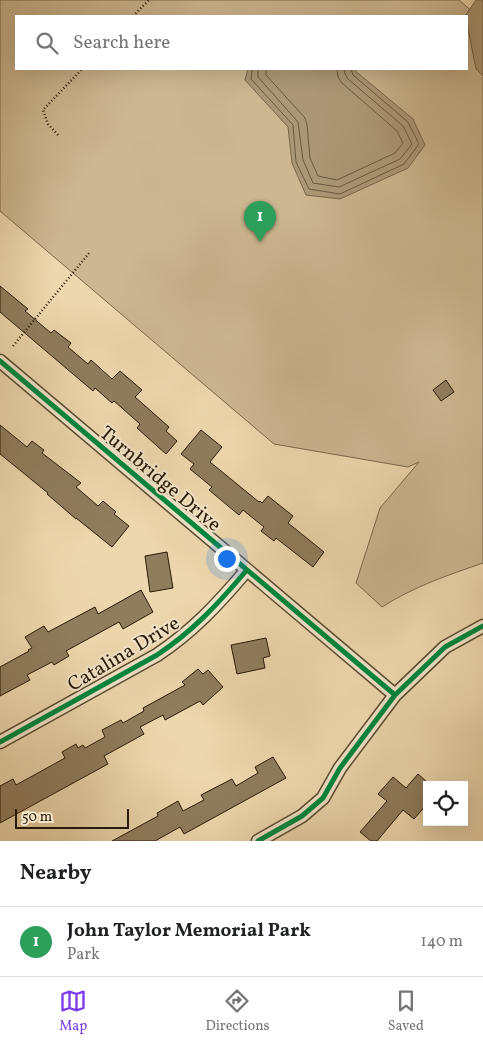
<!DOCTYPE html>
<html lang="en">
<head>
<meta charset="utf-8">
<style>
	body { margin:0; font-family:Vollkorn,serif; background:#f2f2f2; color:#202124 }
	.controls { position:absolute; right:15px; bottom:15px; display:grid; overflow:hidden; border-radius:0px; box-shadow:0 5px 20px #0002 }
	.controls button { width:45px; height:45px; display:grid; place-items:center; padding:0; border:0; border-bottom:1px solid #e0e0e0; background:#fff; color:#202124; font:25px sans-serif }
	.scale { position:absolute; left:15px; bottom:12px; width:114px; box-sizing:border-box; padding-left:5px; border:2px solid #2a1b06; border-top:0; font-size:14px; line-height:18px; white-space:nowrap; color:#2a1b06; -webkit-text-stroke:4px #f3e5ca; paint-order:stroke }
	.you { position:absolute; left:226px; top:558px; width:18px; height:18px; margin:-12px; border:4px solid #fff; border-radius:50%; background:#1a73e8; box-shadow:0 0 0 8px #1a73e833 }
	.badge { display:grid; place-items:center; width:32px; height:32px; border-radius:50%; background:#7c3aed; color:#fff; font-size:16px; font-weight:700 }
	.pin { position:absolute; translate:-50% -41px; filter:drop-shadow(0 1px 2px #0008) }
	.pin::after { content:''; position:absolute; top:26px; width:18px; height:15px; background:inherit; clip-path:polygon(0 0,100% 0,50% 100%) }
	.list { margin:0; padding:0; list-style:none }
	h2 { display:flex; justify-content:space-between; align-items:center; height:65px; margin:0; padding:0 20px; font-size:21px }
	h2 small { font-size:16px; font-weight:400; color:#757577 }
	.list li { display:grid; grid-template-columns:32px 1fr auto; gap:15px; align-items:center; box-sizing:border-box; height:70px; padding:0 20px; border-top:1px solid #e0e0e0 }
	.list b { display:block; font-size:19px; white-space:nowrap }
	.list p { margin:0; font-size:16px; white-space:nowrap; color:#757577 }
	.list em { font-size:16px; font-style:normal; color:#757577 }
	.icon { flex:none; width:28px; height:28px; fill:none; stroke:currentColor; stroke-width:2; stroke-linecap:round; stroke-linejoin:round }
	.map { position:relative; flex:none; width:483px; height:841px; overflow:hidden }
	.search { position:absolute; background:#fff; box-shadow:0 5px 20px #0002; left:15px; right:15px; top:15px; height:55px; display:flex; align-items:center; gap:12px; box-sizing:border-box; padding:0 18px; border-radius:0px; color:#757577; font-size:19px }
	.sheet { height:135px; background:#fff }
	nav { display:flex; justify-content:space-around; align-items:center; box-sizing:border-box; height:70px; border-top:1px solid #e0e0e0; background:#fff; font-size:14px; color:#757577 }
	nav a { display:grid; justify-items:center; gap:2px }
	nav .on { color:#7c3aed }
	.map>svg:first-child { display:block }
	.green { fill:#ccb791; stroke:#7b694c; fill-rule:evenodd }
	.water { fill:#ab9775; stroke:#776549 }
	.lines { fill:none; stroke-linecap:round; stroke-linejoin:round }
	.shore { stroke:#6a593e; stroke-width:1 }
	.building { fill:#8f7d5d; stroke:#2a1b06 }
	.minor-casing { stroke:#5b4a30; stroke-width:15 }
	.path { stroke:#2a1b06; stroke-width:2.5; stroke-dasharray:1 2.5; stroke-linecap:butt }
	.minor { stroke:#f3e5ca; stroke-width:12 }
	.cycleway-casing { stroke:#f3e5ca; stroke-width:8 }
	.cycleway { stroke:#00873e; stroke-width:5 }
	.labels { text-anchor:middle; stroke-width:4; stroke-linejoin:round; paint-order:stroke }
	.street-label { font-size:20px; fill:#2a1b06; stroke:#f3e5ca }
</style>
</head>
<body>
<div class="map">
<svg width="483" height="841" viewBox="0 0 483 841">
	<rect width="100%" height="100%" fill="#edd7ae"/>
	<filter id="stains"><feTurbulence type="fractalNoise" baseFrequency=".004" numOctaves="4"/><feColorMatrix values="0 0 0 0 .2 0 0 0 0 .09 0 0 0 0 .02 0 0 0 .5 -.17"/></filter>
	<radialGradient id="worn" r=".72"><stop offset=".6" stop-color="#630" stop-opacity="0"/><stop offset="1" stop-color="#630" stop-opacity=".3"/></radialGradient>
	<path class="green" d="M0 0H459L483 21V563C448 575 413 587 382 607L356 583 380 508 419 462 408 467 274 444 0 211ZM16 16H467V69H16Z"/>
	<path class="water" d="M476 0H483V76L476 69 467 24V16H465Z
		M248 69H353L413 119 425 145 408 168 340 199 306 195 292 163 288 127 245 80Z"/>
	<g class="lines">
		<path class="shore" d="M252 69 251 79 293 125 296 162 309 189 340 194 404 164 419 144 408 122 353 75 351 69
			M258 69V77L298 122 303 160 313 183 339 187 400 159 412 144 403 126 348 79 345 74 344 69
			M266 69V75L305 118 307 125 310 158 318 176 337 180 395 153 403 143 397 131 342 83 338 77 337 69"/>
	</g>
	<path class="building" d="M0 286 28 309 25 311 51 333 54 330 71 343 68 347 88 364 91 360 112 379 120 371 142 390 135 397 169 427 166 431 177 441 166 454 137 428 140 424 114 401 112 403 95 388 93 391 0 312Z
		M446 380 454 392 441 401 433 390Z
		M0 425 27 447 32 441 44 450 42 453 81 483 76 487 98 506 103 501 116 512 114 514 129 526 112 547 76 518V519L47 494 48 493 0 454Z
		M201 430 222 447 210 462 259 502 260 501 262 503 268 496 293 516 288 523 324 552 313 567 276 538 274 541 261 531 264 527 243 510 239 515 209 490 212 487 190 469 194 464 181 454Z
		M167 552 173 588 150 592 145 556Z
		M141 590 153 612 123 629 119 622 66 651 69 656 54 665 52 662 27 675 30 680 0 696V667L29 651 28 650 32 648 25 637 44 626 48 632 95 607 98 614Z
		M266 638 270 656 263 658 265 668 237 674 231 645Z
		M198 669 203 674 208 670 223 687 203 705 200 701 165 720 163 715 140 727 144 734 104 756 108 764 0 823V786L13 779 16 785 65 758 62 752 76 744 78 748 83 745 85 748 105 737 102 730 121 720 123 723 144 711 143 708 185 685 182 682Z
		M273 757 286 778 184 834 180 827 155 841H112L158 816 157 813 178 801 183 811 204 800 201 795 232 779 236 786 258 773 255 767Z
		M418 774 427 782V804L414 819 403 810 377 841H371L360 832 387 801 378 794 393 777 406 788Z"/>
	<g class="lines">
		<defs>
			<path id="minor" d="M0 361 395 695
				M0 742 157 655C193 631 218 604 246 571
				M258 841 302 816 323 798 340 768 395 695 445 647 483 626"/>
		</defs>
		<use href="#minor" class="minor-casing"/>
		<path class="path" d="M133 16 149 0
			M58 135 48 124 43 110 82 69
			M13 346 90 252"/>
		<use href="#minor" class="minor"/>
		<defs>
			<path id="cycleway" d="M0 361 395 695
				M0 742 157 655C193 631 218 604 246 571
				M258 841 302 816 323 798 340 768 395 695 445 647 483 626"/>
		</defs>
		<use href="#cycleway" class="cycleway-casing"/>
		<use href="#cycleway" class="cycleway"/>
	</g>
	<g class="labels">
		<g class="street-label">
			<text transform="translate(161 478) rotate(40)" y="7">Turnbridge Drive</text>
			<text transform="translate(123 653) rotate(-31)" y="7">Catalina Drive</text>
		</g>
	</g>
	<rect width="100%" height="100%" filter="url(#stains)"/>
	<rect width="100%" height="100%" fill="url(#worn)"/>
</svg>
<div class="controls">
<button><svg class="icon" aria-label="locate" viewBox="0 0 24 24"><circle cx="12" cy="12" r="6"/><path d="M12 2v4M12 18v4M2 12h4M18 12h4"/></svg></button>
</div>
<div class="scale">50 m</div>
<div class="you"></div>
<div class="pin badge" style="left:260px;top:242px;background:#2e9e5b">1</div>
<div class="search"><svg class="icon" aria-label="search" viewBox="0 0 24 24"><circle cx="10" cy="10" r="6"/><path d="M15 15l6 6"/></svg>Search here</div>
</div>
<section class="sheet">
<h2>Nearby<small></small></h2>
<ul class="list">
<li><span class="badge" style="background:#2e9e5b">1</span><div><b>John Taylor Memorial Park</b><p>Park</p></div><em>140 m</em></li>
</ul>
</section>
<nav>
<a class="on"><svg class="icon" aria-label="map" viewBox="0 0 24 24"><path d="M3 6l6-2 6 2 6-2v14l-6 2-6-2-6 2zM9 4v14M15 6v14"/></svg>Map</a>
<a><svg class="icon" aria-label="directions" viewBox="0 0 24 24"><path d="M12 3l9 9-9 9-9-9zM9 14v-3h6M13 9l2 2-2 2"/></svg>Directions</a>
<a><svg class="icon" aria-label="saved" viewBox="0 0 24 24"><path d="M7 4h10v16l-5-4-5 4z"/></svg>Saved</a>
</nav>
</body>
</html>
